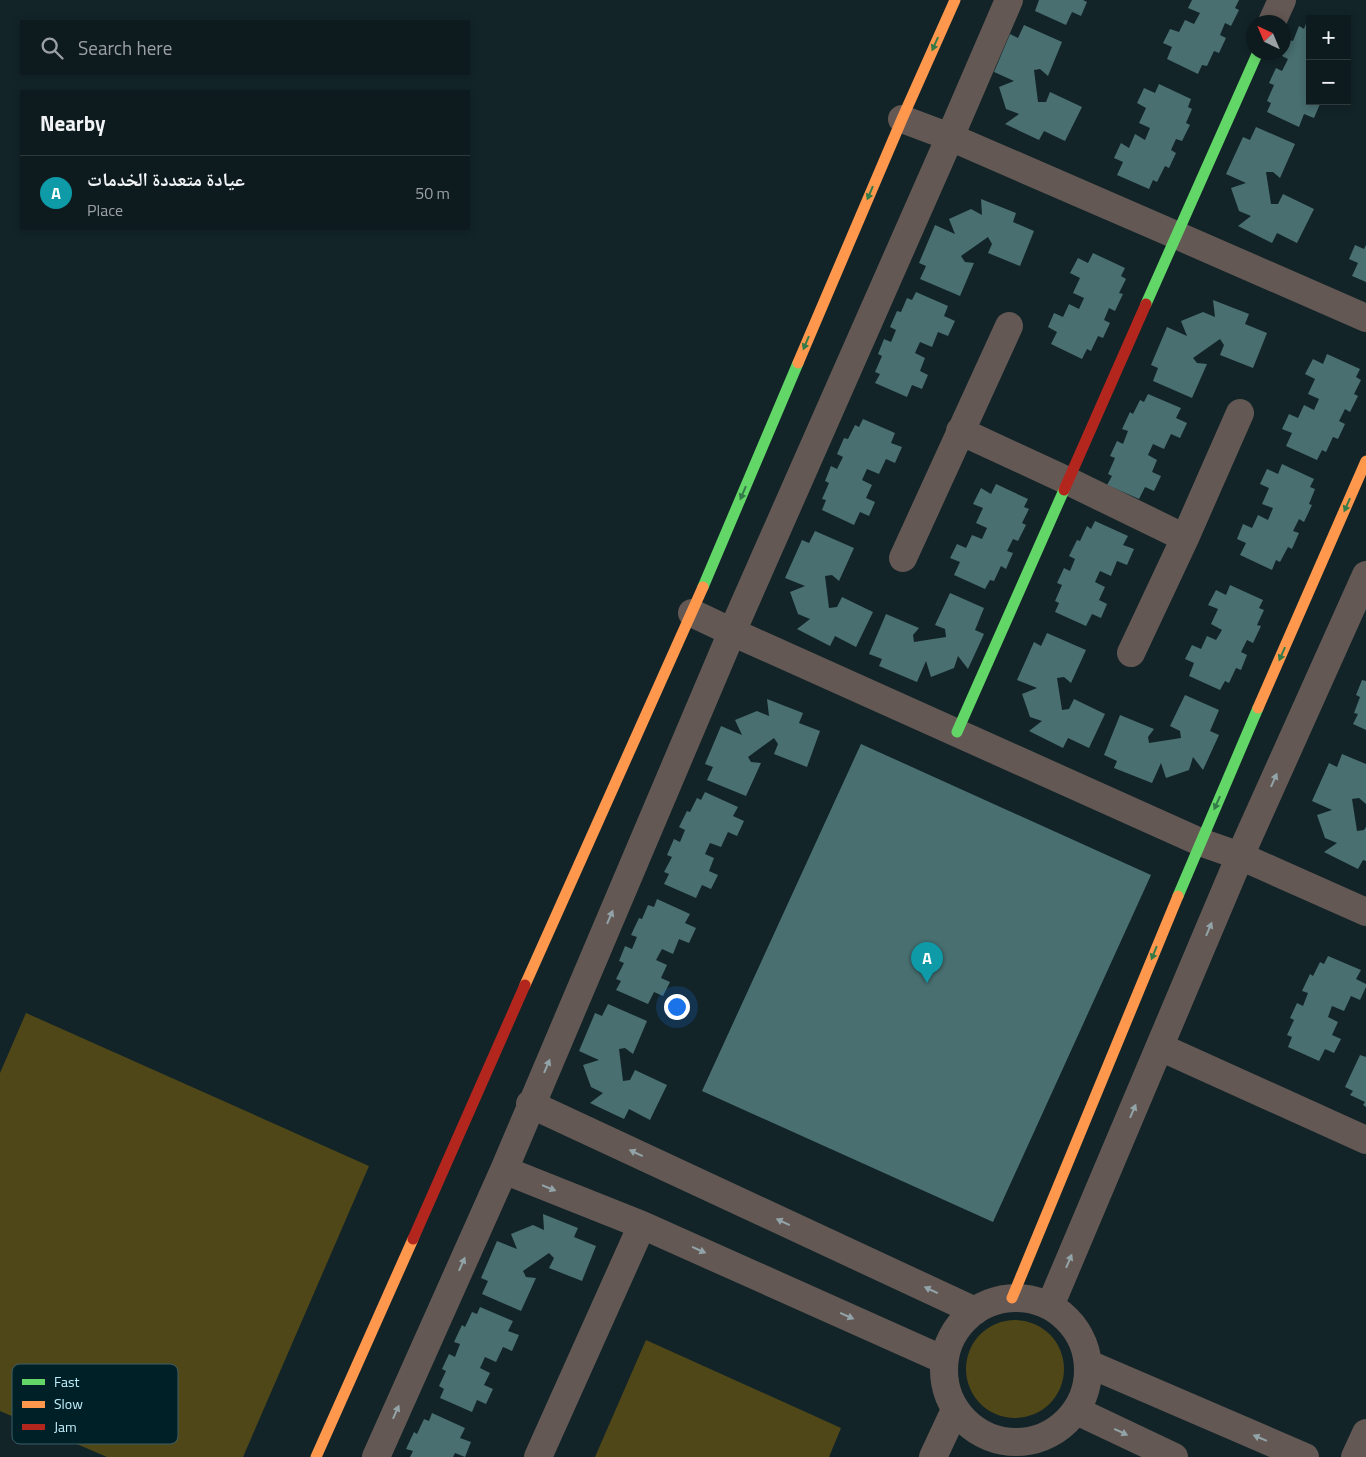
<!DOCTYPE html>
<html lang="en">
<head>
<meta charset="utf-8">
<style>
	body { margin:0; font-family:"Titillium Web","Noto Naskh Arabic",sans-serif; background:#1c282b; color:#f1f3f6 }
	.controls { position:absolute; right:15px; top:15px; display:grid; overflow:hidden; border-radius:0px; box-shadow:0 2px 8px #0003 }
	.controls button { width:45px; height:45px; display:grid; place-items:center; padding:0; border:0; border-bottom:1px solid #2e393c; background:#0e1b1e; color:#f1f3f6; font:25px sans-serif }
	.compass { position:absolute; left:1246px; top:15px; width:45px; height:45px; border-radius:50%; background:#0e1b1e; box-shadow:0 2px 8px #0003; rotate:316deg }
	.you { position:absolute; left:676px; top:1006px; width:18px; height:18px; margin:-12px; border:4px solid #fff; border-radius:50%; background:#1a73e8; box-shadow:0 0 0 8px #1a73e833 }
	.badge { display:grid; place-items:center; width:32px; height:32px; border-radius:50%; background:#8c9099; color:#fff; font-size:16px; font-weight:700 }
	.pin { position:absolute; translate:-50% -41px; filter:drop-shadow(0 1px 2px #0008) }
	.pin::after { content:''; position:absolute; top:26px; width:18px; height:15px; background:inherit; clip-path:polygon(0 0,100% 0,50% 100%) }
	.list { margin:0; padding:0; list-style:none }
	h2 { display:flex; justify-content:space-between; align-items:center; height:65px; margin:0; padding:0 20px; font-size:21px }
	h2 small { font-size:16px; font-weight:400; color:#9ba1a4 }
	.list li { display:grid; grid-template-columns:32px 1fr auto; gap:15px; align-items:center; box-sizing:border-box; height:75px; padding:0 20px; border-top:1px solid #2e393c }
	.list b { display:block; font-size:19px; white-space:nowrap }
	.list p { margin:0; font-size:16px; white-space:nowrap; color:#9ba1a4 }
	.list em { font-size:16px; font-style:normal; color:#9ba1a4 }
	.icon { flex:none; width:28px; height:28px; fill:none; stroke:currentColor; stroke-width:2; stroke-linecap:round; stroke-linejoin:round }
	.map { position:relative; flex:none; width:1366px; height:1457px; overflow:hidden }
	.search { position:absolute; background:#0e1b1e; box-shadow:0 2px 8px #0003; left:20px; top:20px; width:450px; height:55px; display:flex; align-items:center; gap:12px; box-sizing:border-box; padding:0 18px; border-radius:0px; color:#9ba1a4; font-size:19px }
	.panel { position:absolute; background:#0e1b1e; box-shadow:0 2px 8px #0003; left:20px; top:90px; width:450px; height:140px; border-radius:0px }
	.map>svg:first-child { display:block }
	.green { fill:#4f4718 }
	.building { fill:#496f71 }
	.lines { fill:none; stroke-linecap:round; stroke-linejoin:round }
	.street { stroke:#645854; stroke-width:28 }
	.fast { stroke:#63d668; stroke-width:11 }
	.slow { stroke:#ff974d; stroke-width:11 }
	.jam { stroke:#b3261e; stroke-width:11 }
	.oneway { fill:#327b48 }
	.oneway2 { fill:#92a4a8 }
	.key { fill:#002028; stroke:#3a5e68; stroke-width:1 }
	.key-label { font-size:14px; fill:#c1effc }
</style>
</head>
<body>
<div class="map">
<svg width="1366" height="1457" viewBox="0 0 1366 1457">
	<rect width="100%" height="100%" fill="#122428"/>
	<path class="green" d="M26 1013 369 1166 243 1457H107L0 1411V1073Z
		M966 1369a49 49 0 1 1 98 0a49 49 0 1 1-98 0Z
		M646 1340 841 1428 829 1457H595Z"/>
	<path class="building" d="M1039 0H1083L1087 2 1081 16 1072 12 1066 25 1035 11Z
		M1192 0H1239L1235 8 1239 10 1231 26 1225 23 1220 35 1226 38 1219 53 1214 51 1207 66 1202 65 1198 74 1167 59 1172 47 1163 43 1170 29 1179 32 1185 20 1194 24 1200 13 1188 8Z
		M1307 21 1310 22V77L1307 82 1310 84V101H1314L1320 104 1314 118 1304 114 1299 127 1267 112 1271 103 1267 101 1274 85 1269 83 1276 68 1282 71 1288 59 1282 56 1289 40 1293 41 1299 26 1304 29Z
		M1024 25 1062 42 1048 76 1040 69 1034 70 1038 102H1046L1050 92 1082 107 1065 141 1044 131 1039 140 1005 124 1019 114 1006 109 999 87 1014 81 994 72 1010 34 1018 38Z
		M1159 84 1191 99 1188 107 1192 109 1186 123 1190 125 1182 141 1176 139 1171 150 1176 153 1169 168 1165 166 1157 182 1153 180 1149 189 1117 175 1123 162 1114 158 1121 143 1129 148 1135 134 1145 140 1150 128 1139 123 1146 108 1137 103 1144 88 1155 93Z
		M1256 127 1295 144 1280 178 1273 172H1266L1271 204H1278L1283 194 1314 209 1297 243 1277 233 1272 243 1238 226 1251 216 1239 211 1231 188 1246 183 1226 174 1243 137 1250 140Z
		M981 199 1016 213 1013 222 1034 231 1020 266 988 253 992 244 988 237 961 256 965 262 974 263 960 296 920 279 926 266 919 263 935 225 955 234 949 219 971 209 982 215Z
		M1355 245 1364 249 1366 245V282L1352 276 1358 263 1349 259Z
		M1093 253 1125 268 1121 276 1126 279 1119 293 1123 294 1115 311 1109 308 1104 320 1110 323 1103 338 1098 336 1091 351 1087 349 1082 359 1051 344 1057 332 1048 327 1054 313 1063 317 1069 304 1079 309 1084 298 1073 293 1080 278 1070 273 1078 258 1088 263Z
		M916 292 948 306 944 316 955 321 948 336 938 332 932 347 920 342 915 353 925 358 920 371 928 375 922 389 912 385 907 397 875 383 880 374 875 372 882 356 878 354 884 339 891 342 896 330 890 327 897 311 901 312 907 298 912 300Z
		M1213 300 1249 314 1245 324 1267 333 1253 368 1220 355 1224 345 1220 339 1193 358 1197 363 1207 364 1192 398 1153 381 1158 368 1151 365 1167 327 1187 336 1181 321 1203 312 1215 317Z
		M1327 354 1360 369 1356 377 1361 380 1354 394 1358 396 1350 412 1345 409 1339 421 1345 424 1338 439 1333 437 1326 452 1322 450 1317 460 1286 446 1292 433 1282 429 1289 414 1298 418 1304 405 1314 410 1319 399 1308 394 1315 379 1305 374 1313 359 1323 364Z
		M1148 394 1181 408 1176 418 1187 423 1180 438 1171 434 1164 449 1153 444 1148 455 1157 460 1152 472 1161 476 1154 491 1145 487 1139 499 1107 485 1112 476 1108 474 1115 458 1110 456 1117 441 1123 444 1128 431 1122 429 1130 412 1133 414 1140 400 1144 402Z
		M863 419 895 433 891 443 902 447 895 463 886 459 879 474 867 469 862 480 872 485 866 498 875 502 869 516 860 512 854 525 822 510 826 500 822 499 829 483 825 481 831 466 837 469 843 457 837 454 844 438 848 439 855 425 859 427Z
		M1282 464 1314 479 1310 487 1315 489 1309 504 1312 505 1304 522 1299 519 1293 531 1299 533 1292 549 1288 547 1280 562 1276 560 1272 570 1240 555 1246 543 1237 539 1243 524 1252 528 1258 515 1268 520 1273 508 1262 504 1269 488 1260 484 1267 469 1278 474Z
		M996 484 1028 499 1024 507 1029 509 1022 523 1026 525 1018 541 1013 539 1007 551 1013 553 1006 569 1001 566 994 581 990 580 985 589 954 575 960 562 950 558 957 544 966 548 972 535 982 539 987 528 976 523 983 508 973 504 981 488 991 494Z
		M1095 521 1128 536 1123 545 1134 549 1127 565 1117 561 1111 576 1100 571 1095 582 1105 587 1099 600 1107 604 1101 618 1092 614 1086 626 1055 612 1059 603 1055 601 1062 585 1057 583 1064 568 1070 571 1075 559 1069 556 1077 540 1080 541 1087 526 1091 529Z
		M815 531 854 548 839 581 832 575 825 576 829 608 837 607 842 597 873 612 856 647 835 636 830 646 797 629 810 619 798 614 790 592 805 586 785 578 802 540 809 543Z
		M1230 585 1263 600 1259 608 1264 610 1257 625 1261 626 1253 643 1247 640 1241 652 1247 655 1241 670 1236 668 1229 683 1225 681 1220 690 1189 676 1194 663 1185 659 1192 645 1201 649 1207 636 1216 640 1222 630 1211 624 1218 609 1208 605 1216 590 1226 595Z
		M950 593 984 608 975 630 984 634 968 669 958 656 954 668 931 677 926 661 917 682 879 666 882 659 869 654 886 614 919 628 913 635 914 642 946 637 945 629 935 625Z
		M1047 633 1086 650 1071 683 1064 677 1057 678 1062 710 1069 709 1074 699 1105 714 1089 748 1068 738 1063 748 1029 731 1042 721 1030 717 1022 694 1037 688 1017 680 1034 642 1041 646Z
		M1362 680 1366 681V730L1353 724 1358 714 1354 713 1360 697 1356 695Z
		M1185 695 1219 710 1210 731 1219 735 1203 770 1193 757 1189 770 1166 778 1161 763 1152 783 1114 768 1117 761 1104 755 1120 715 1154 729 1148 737 1149 743 1181 738 1180 731 1170 726Z
		M767 699 803 713 799 723 820 731 807 767 774 754 778 744 774 738 748 757 751 762 761 763 746 796 707 780 713 767 705 764 721 726 742 735 735 720 757 711 769 716Z
		M861 744 1151 875 993 1222 702 1091Z
		M1342 754 1366 764V804L1359 798 1352 799 1357 831 1364 830 1366 827V861L1363 860 1358 869 1324 852 1337 843 1325 838 1317 815 1332 810 1312 801 1329 763 1337 767Z
		M705 792 738 807 733 816 744 821 737 836 728 832 721 847 710 843 705 854 714 858 709 871 718 875 711 889 702 885 696 898 664 884 669 874 664 872 672 857 667 855 674 839 680 842 685 830 679 827 687 811 690 812 697 798 701 800Z
		M657 899 690 914 685 923 696 928 689 943 679 939 673 954 662 949 656 960 667 965 661 978 670 982 663 996 654 992 648 1004 616 990 621 981 616 979 624 963 619 961 625 946 632 949 637 937 631 935 639 918 642 919 648 905 654 907Z
		M1328 956 1361 970 1356 979 1366 984V987L1360 1000 1351 996 1344 1011 1332 1006 1328 1017 1338 1022 1332 1035 1341 1039 1334 1053 1325 1049 1319 1061 1288 1047 1292 1037 1287 1035 1294 1020 1290 1018 1297 1003 1303 1006 1308 993 1302 991 1310 974 1313 976 1320 962 1324 964Z
		M608 1004 647 1021 633 1054 625 1048 619 1049 623 1081 630 1080 635 1070 667 1085 650 1120 629 1109 624 1119 590 1103 603 1093 591 1087 583 1065 599 1060 579 1051 595 1013 602 1016Z
		M1360 1055 1366 1057V1107L1363 1105 1365 1102 1350 1095 1353 1091 1345 1087Z
		M543 1214 578 1228 574 1237 596 1246 582 1281 549 1268 554 1258 549 1253 523 1271 526 1277 536 1278 521 1311 482 1294 488 1281 481 1278 497 1241 517 1249 511 1234 533 1225 544 1230Z
		M480 1307 513 1321 508 1331 519 1335 512 1351 503 1347 496 1362 485 1357 480 1368 490 1373 484 1385 493 1389 486 1404 477 1400 472 1412 440 1398 444 1389 439 1386 446 1371 442 1369 449 1354 455 1357 460 1344 454 1342 462 1325 465 1327 472 1312 477 1314Z
		M432 1413 465 1428 460 1438 471 1442 465 1457 455 1453 453 1457H410L413 1451 406 1449 414 1432 417 1434 424 1419 429 1421Z"/>
	<g class="lines">
		<path class="street" d="M1272 22 1282 0
			M902 119 950 137 1176 235 1366 318
			M960 431 1068 481 1185 538
			M903 558 1009 326
			M692 613 732 632 1200 842 1240 856 1366 912
			M1131 653 1185 538 1240 413
			M1160 1047 1366 1140
			M530 1104 975 1311
			M504 1170 642 1225 944 1360
			M944 1370a72 72 0 1 1 144 0a72 72 0 1 1-144 0Z
			M1050 1306 1240 856 1366 575
			M1089 1364 1305 1457
			M1077 1411 1174 1457
			M376 1457 504 1170 732 632 950 137 1009 0
			M538 1457 642 1225
			M933 1457 955 1410
			M1355 1457 1366 1433"/>
		<path class="fast" d="M1146 304 1258 52
			M703 587 798 363
			M957 732 1064 490
			M1178 896 1258 708"/>
		<path class="slow" d="M798 363 902 119 955 0
			M1258 708 1366 461
			M525 985 703 587
			M1012 1298 1178 896
			M316 1457 413 1239"/>
		<path class="jam" d="M1064 490 1146 304
			M413 1239 525 985"/>
	</g>
	<defs><path id="oneway-solid" d="M-6-.8H1V-3.2L6.5 0L1 3.2V.8H-6Z" transform="scale(1.25)"/></defs>
	<g class="oneway">
		<use href="#oneway-solid" transform="translate(935 44) rotate(114)"/>
		<use href="#oneway-solid" transform="translate(870 193) rotate(113)"/>
		<use href="#oneway-solid" transform="translate(806 343) rotate(113)"/>
		<use href="#oneway-solid" transform="translate(743 493) rotate(113)"/>
		<use href="#oneway-solid" transform="translate(1347 505) rotate(114)"/>
		<use href="#oneway-solid" transform="translate(1282 654) rotate(114)"/>
		<use href="#oneway-solid" transform="translate(1217 803) rotate(114)"/>
		<use href="#oneway-solid" transform="translate(1154 953) rotate(112)"/>
	</g>
	<g class="oneway2">
		<use href="#oneway-solid" transform="translate(1274 780) rotate(-66)"/>
		<use href="#oneway-solid" transform="translate(610 917) rotate(-67)"/>
		<use href="#oneway-solid" transform="translate(1209 929) rotate(-67)"/>
		<use href="#oneway-solid" transform="translate(547 1066) rotate(-67)"/>
		<use href="#oneway-solid" transform="translate(1133 1111) rotate(-67)"/>
		<use href="#oneway-solid" transform="translate(636 1153) rotate(-155)"/>
		<use href="#oneway-solid" transform="translate(549 1188) rotate(22)"/>
		<use href="#oneway-solid" transform="translate(783 1222) rotate(-155)"/>
		<use href="#oneway-solid" transform="translate(699 1250) rotate(24)"/>
		<use href="#oneway-solid" transform="translate(1069 1261) rotate(-67)"/>
		<use href="#oneway-solid" transform="translate(462 1264) rotate(-66)"/>
		<use href="#oneway-solid" transform="translate(931 1290) rotate(-155)"/>
		<use href="#oneway-solid" transform="translate(847 1316) rotate(24)"/>
		<use href="#oneway-solid" transform="translate(396 1412) rotate(-66)"/>
		<use href="#oneway-solid" transform="translate(1121 1432) rotate(25)"/>
		<use href="#oneway-solid" transform="translate(1260 1438) rotate(-157)"/>
	</g>
	<rect x="12" y="1364" width="166" height="80" rx="8" class="key"/>
	<rect x="22" y="1379" width="23" height="6" fill="#63d668"/>
	<rect x="22" y="1401" width="23" height="7" fill="#ff974d"/>
	<rect x="22" y="1424" width="23" height="6" fill="#b3261e"/>
	<g class="key-label">
		<text x="54" y="1387">Fast</text>
		<text x="54" y="1409">Slow</text>
		<text x="54" y="1432">Jam</text>
	</g>
</svg>
<div class="controls">
<button>+</button>
<button>−</button>
</div>
<svg class="compass" viewBox="-18 -18 36 36"><path d="M0-13l5 13h-10z" fill="#e53935"/><path d="M0 13l5-13h-10z" fill="#9ba1a4"/></svg>
<div class="you"></div>
<div class="pin badge" style="left:927px;top:983px;background:#0f9aa8">A</div>
<div class="search"><svg class="icon" aria-label="search" viewBox="0 0 24 24"><circle cx="10" cy="10" r="6"/><path d="M15 15l6 6"/></svg>Search here</div>
<section class="panel">
<h2>Nearby<small></small></h2>
<ul class="list">
<li><span class="badge" style="background:#0f9aa8">A</span><div><b>عيادة متعددة الخدمات</b><p>Place</p></div><em>50 m</em></li>
</ul>
</section>
</div>
</body>
</html>
